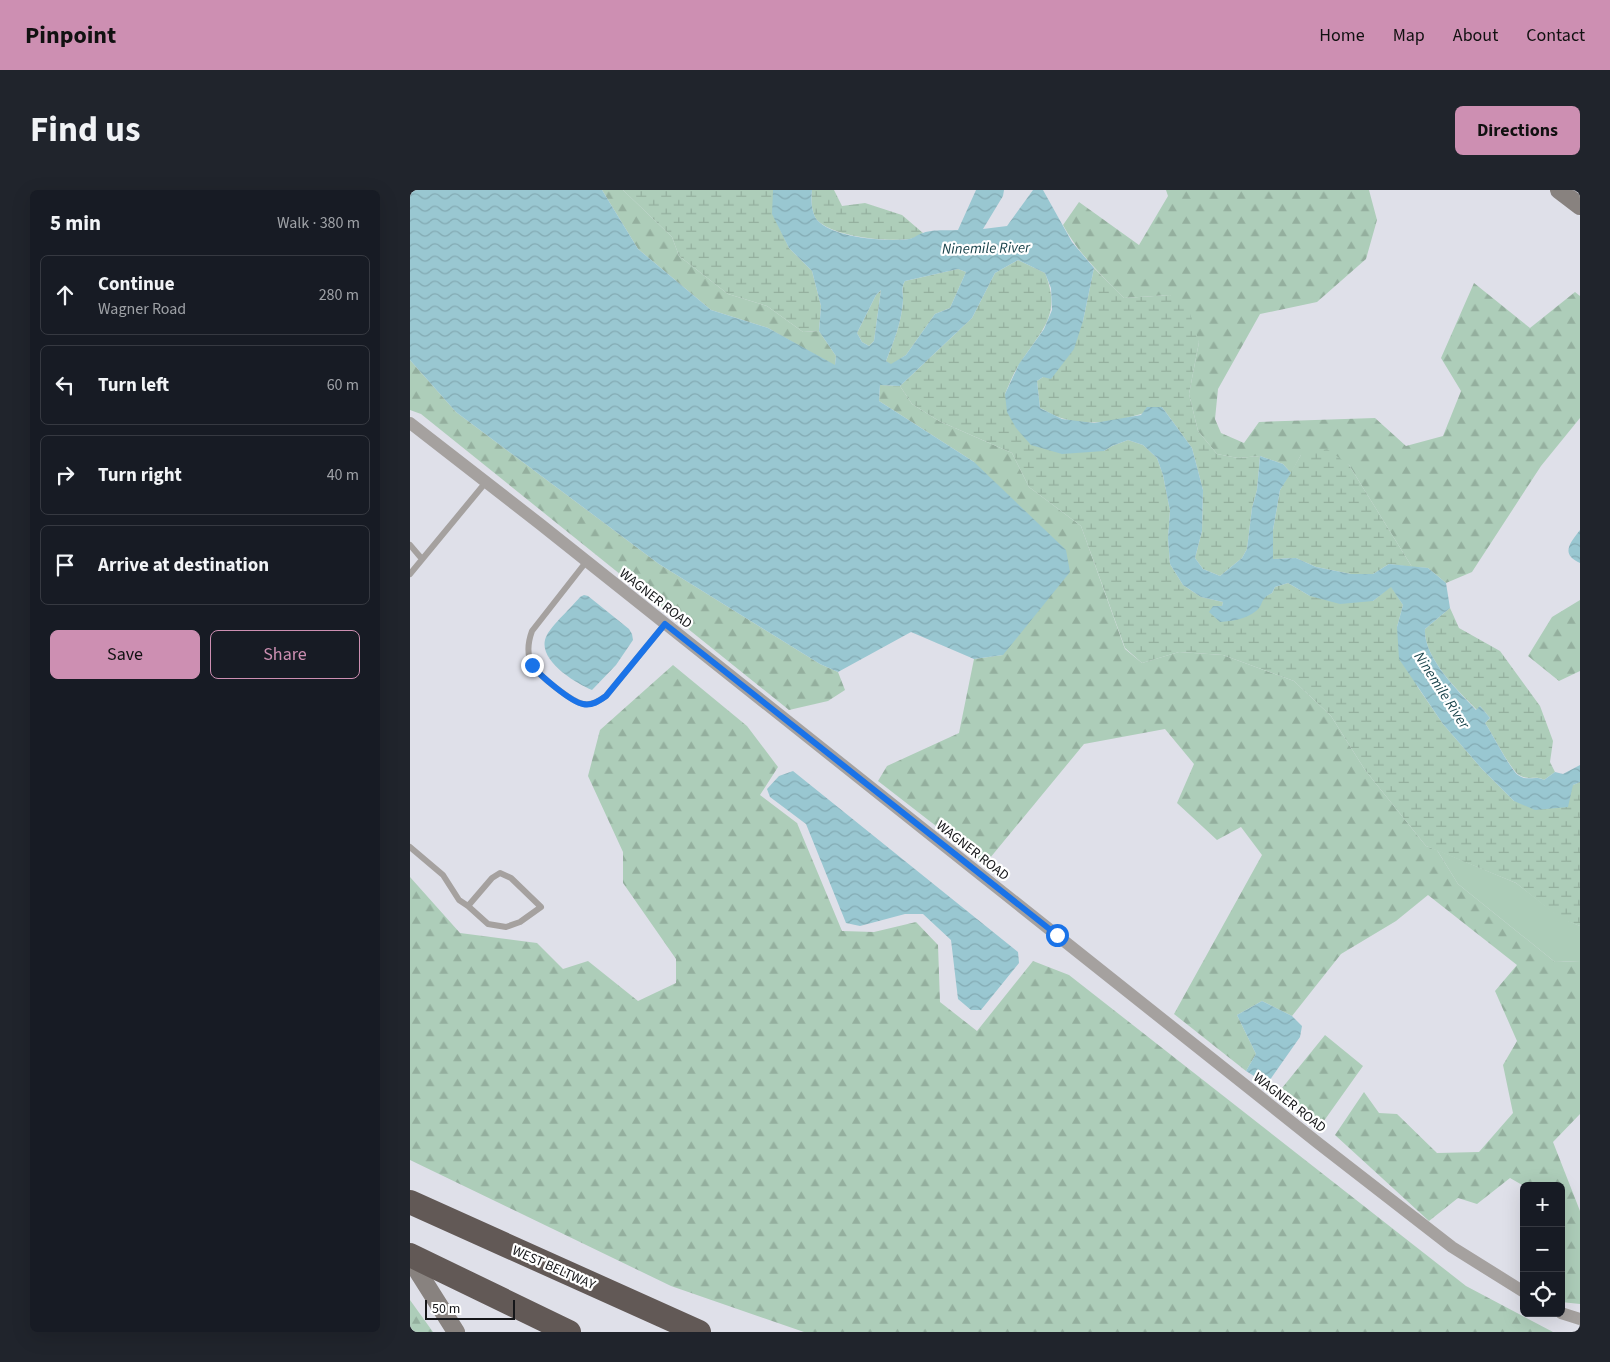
<!DOCTYPE html>
<html lang="en">
<head>
<meta charset="utf-8">
<style>
	body { margin:0; font-family:"Source Sans 3",sans-serif; background:#20242c; color:#f1f3f6 }
	.controls { position:absolute; right:15px; bottom:15px; display:grid; overflow:hidden; border-radius:8px; box-shadow:0 5px 20px #0002 }
	.controls button { width:45px; height:45px; display:grid; place-items:center; padding:0; border:0; border-bottom:1px solid #363941; background:#171b24; color:#f1f3f6; font:25px sans-serif }
	.scale { position:absolute; left:15px; bottom:12px; width:90px; box-sizing:border-box; padding-left:5px; border:2px solid #151619; border-top:0; font-size:14px; line-height:18px; white-space:nowrap; color:#151619; -webkit-text-stroke:4px #fff; paint-order:stroke }
	.stop { position:absolute; width:15px; height:15px; margin:-11px; border:4px solid #1a73e8; border-radius:50%; background:#fff }
	.stop.end { background:#1a73e8; border-color:#fff; box-shadow:0 1px 5px #0008 }
	.list { margin:0; padding:0; list-style:none }
	h2 { display:flex; justify-content:space-between; align-items:center; height:65px; margin:0; padding:0 20px; font-size:21px }
	h2 small { font-size:16px; font-weight:400; color:#9ea1a6 }
	.list li { display:grid; grid-template-columns:32px 1fr auto; gap:15px; align-items:center; box-sizing:border-box; height:80px; margin:0 10px 10px; padding:0 10px; border:1px solid #363941; border-radius:8px }
	.list b { display:block; font-size:19px; white-space:nowrap }
	.list p { margin:0; font-size:16px; white-space:nowrap; color:#9ea1a6 }
	.list em { font-size:16px; font-style:normal; color:#9ea1a6 }
	.actions { display:flex; gap:10px; padding:15px 20px }
	.actions a { flex:1; padding:11px 0; border:1px solid #cd8fb2; border-radius:8px; text-align:center; font-size:18px; color:#cd8fb2 }
	.actions .main { background:#cd8fb2; color:#111 }
	.icon { flex:none; width:28px; height:28px; fill:none; stroke:currentColor; stroke-width:2; stroke-linecap:round; stroke-linejoin:round }
	.map { position:relative; flex:none; width:1170px; height:1142px; overflow:hidden; border-radius:8px }
	header { display:flex; align-items:center; gap:30px; box-sizing:border-box; height:70px; padding:0 25px; background:#cd8fb2; color:#111 }
	header strong { font-size:24px }
	nav { display:flex; gap:28px; margin-inline-start:auto; font-size:18px }
	.intro { display:flex; align-items:center; justify-content:space-between; box-sizing:border-box; height:120px; padding:0 30px }
	h1 { margin:0; font-size:35px }
	.button { padding:12px 22px; border-radius:8px; background:#cd8fb2; color:#111; font-size:18px; font-weight:700 }
	main { display:flex; gap:30px; padding:0 30px }
	aside { flex:1; background:#171b24; border-radius:8px; box-shadow:0 5px 20px #0002 }
	.map>svg:first-child { display:block }
	.grass { fill:#adcdb9 }
	.forest { fill:url(#forest-firs) }
	.wetland { fill:url(#wetland-marsh) }
	.water { fill:url(#water-waves); fill-rule:evenodd }
	.lines { fill:none; stroke-linecap:round; stroke-linejoin:round }
	.lane { stroke:#a5a19f; stroke-width:6 }
	.street { stroke:#a5a19f; stroke-width:12 }
	.secondary { stroke:#88827f; stroke-width:18 }
	.highway { stroke:#625956; stroke-width:24 }
	.route { stroke:#1a73e8; stroke-width:6 }
	.labels { text-anchor:middle; stroke-width:4.5; stroke-linejoin:round; paint-order:stroke }
	.street-label { font-size:14px; fill:#151619; stroke:#fff }
	.water-label { font-size:15px; font-style:italic; fill:#19434b; stroke:#fff }
</style>
</head>
<body>
<header>
<strong>Pinpoint</strong>
<nav><a>Home</a><a>Map</a><a>About</a><a>Contact</a></nav>
</header>
<div class="intro"><h1>Find us</h1><a class="button">Directions</a></div>
<main>
<aside>
<h2>5 min<small>Walk · 380 m</small></h2>
<ul class="list">
<li><svg class="icon" aria-label="ahead" viewBox="0 0 24 24"><path d="M12 20V5M6 11l6-6 6 6"/></svg><div><b>Continue</b><p>Wagner Road</p></div><em>280 m</em></li>
<li><svg class="icon" aria-label="left" viewBox="0 0 24 24"><path d="M17 20v-9H6M10 6l-5 5 5 5"/></svg><div><b>Turn left</b></div><em>60 m</em></li>
<li><svg class="icon" aria-label="right" viewBox="0 0 24 24"><path d="M7 20v-9h11M14 6l5 5-5 5"/></svg><div><b>Turn right</b></div><em>40 m</em></li>
<li><svg class="icon" aria-label="arrive" viewBox="0 0 24 24"><path d="M6 21V4h12l-3 4 3 4H6"/></svg><div><b>Arrive at destination</b></div></li>
</ul>
<div class="actions"><a class="main">Save</a><a>Share</a></div>
</aside>
<div class="map">
<svg width="1170" height="1142" viewBox="0 0 1170 1142">
	<defs>
		<pattern id="forest-firs" width="22" height="20" patternUnits="userSpaceOnUse" patternTransform="scale(1.25)"><rect width="22" height="20" fill="#adcdb9"/><path d="M5 1l3.5 6h-7zM16 11l3.5 6h-7z" fill="#94af9e"/></pattern>
		<pattern id="wetland-marsh" width="20" height="14" patternUnits="userSpaceOnUse" patternTransform="scale(1.25)"><rect width="20" height="14" fill="#adcdb9"/><path d="M1 5h8M5 5V1M11 12h8M15 12V8" fill="none" stroke="#94af9e"/></pattern>
		<pattern id="water-waves" width="16" height="10" patternUnits="userSpaceOnUse" patternTransform="scale(1.25)"><rect width="16" height="10" fill="#99c7d1"/><path d="M0 5q4-4 8 0t8 0" fill="none" stroke="#83aab3"/></pattern>
	</defs>
	<rect width="100%" height="100%" fill="#dfe0e9"/>
	<path class="grass" d="M1027 660 1106 693 1151 728 1170 736V771L1145 772 1048 694Z"/>
	<path class="forest" d="M192 0H213L262 47 269 66 318 104 357 116 393 142 409 141 426 166 425 176 358 138 301 120 228 59Z
		M756 0H959L967 30 956 69 907 112 850 124 808 199 805 229 811 243 834 253 849 232 965 228 996 256 1033 246 1051 201 1031 168 1064 93 1120 138 1165 102 1170 106V228L1131 276 1062 382 1036 393 1018 378 1002 377 939 275 891 265 881 283 873 274 850 266 828 268 807 264 788 241 779 204 789 152 760 105 714 108C691 85 668 63 653 35L669 12 729 55 758 6Z
		M0 170 46 222 249 374 410 474 428 482 435 500 418 511 379 520 11 224 0 220Z
		M470 195 490 196 502 214 529 231 602 263 619 297 671 336 715 459 732 473 769 462 813 465 884 491 921 526 955 580 1016 656 1027 660 1048 694 1145 772 1170 771V924L1143 952 1170 1021V1114L1151 1112V996H1114L1100 988 1067 1014 1048 1008 1019 1031 925 945 954 902 969 923 987 924 1027 963 1069 962 1103 923 1093 875 1107 851 1085 801 1107 775 1018 705 986 731 931 764 882 826 852 811 827 825 846 864 836 881 764 824 852 665 831 637 807 650 767 613 784 574 755 539 674 554 575 674 468 591 477 576 549 543 564 469 593 465 564 272 469 211Z
		M1170 410V481L1149 491 1118 466 1142 427Z
		M263 475 337 536 368 577 350 605 387 633 432 741 464 742 506 732 528 755 530 812 567 841 623 771 659 785 1056 1096 1143 1142H394L261 1096 0 970V687L50 743 127 753 153 779 178 771 228 811 266 793V769L213 693V662L178 586 190 540Z
		M915 845 953 876 911 935 868 903Z
		M0 1110 23 1142H0Z"/>
	<path class="wetland" d="M213 0H363V24L379 58 402 81 411 116 409 141 393 142 357 116 318 104 269 66 262 47Z
		M402 0H424L432 16 455 13 492 25 513 43C509 45 505 48 500 49 477 52 423 47 407 30 401 22 401 9 402 0Z
		M608 70 635 83C652 125 632 139 611 172 604 181 600 193 595 204L694 261 702 256 718 250 733 255 747 268 753 285 760 321 758 348 760 374 773 395 791 407 813 412 812 416 800 422 854 407 862 403 865 397 878 393 900 406 963 411 981 396 993 415 987 437 1007 496 1033 534 1072 579 1104 611 1163 595 1170 592V736L1151 729 1106 693 1016 656 955 580 921 526 884 491 813 465 769 462 732 473 715 458 671 336 619 297 602 263 529 231 502 214 490 196 562 128 585 83Z
		M684 78 714 108 760 105 778 117 789 152 779 204 788 241 807 264 828 268 850 266 847 300 842 318 837 359 832 368 810 386 793 379 785 368 792 341 793 300 782 258 752 217C722 228 683 239 651 228 644 226 637 221 630 218L627 191 633 187 673 131Z
		M548 79 556 82 540 118 525 124 496 165 481 175 476 171C484 151 492 131 493 110 493 102 491 97 495 91Z
		M471 100 464 151 459 156 452 152 447 143 466 105Z
		M917 259 939 275 1002 377 979 374 963 384H941L906 377 886 368 863 369V340L870 300 891 265Z
		M1040 418 1049 438 1090 461 1130 516 1143 551 1140 572 1145 582 1134 590C1126 585 1119 591 1109 585 1100 579 1082 543 1075 533L1080 528 1070 516 1067 520C1048 501 1013 467 1015 439Z"/>
	<path class="water" d="M0 0H192L228 59 301 120 358 138 425 175 426 166 409 141 411 116 402 81 379 58 362 24 363 0H402C401 9 401 22 407 30 423 48 477 52 499 49 505 48 508 44 513 43 523 39 537 41 548 40L566 0H594L593 6 573 39 597 36 623 0H633L662 52 684 78 673 131 664 159 641 189 633 187 627 191 630 218 652 229 684 233 731 225 737 217H752L782 258 793 300 792 341 785 368 793 379 810 386 832 368 837 359 842 318 847 300 850 266 873 274 881 283 870 300 863 340V369L886 368 906 377 941 384H963L979 374 1018 378 1036 393 1040 418 1015 439C1013 467 1048 501 1066 520L1070 516 1080 528 1075 533C1082 543 1100 579 1108 585 1117 592 1126 585 1134 590L1145 582 1153 584 1170 575V592L1163 595 1158 617 1125 620 1104 611 1072 579 1033 534 989 469 987 437 993 415 981 397 963 411 930 414 900 406 878 393 865 397 862 403C849 409 854 415 846 421 836 429 823 431 810 432L799 422 803 416H812L813 412 791 407 773 395 760 374 758 348 760 321 753 285 747 268 733 255 718 250 702 256 694 261 652 264 621 255 606 238 597 222 595 204 609 174 634 139 642 120 641 98 635 83 608 70 585 83 562 128 490 196 470 195 469 211 564 272 656 360 660 382 593 465 564 469 501 442 428 482 410 474 249 374 46 222 0 170ZM548 79 556 82 540 118 525 124 496 165 481 174 476 171C484 151 492 131 493 110 493 102 491 97 495 91ZM471 100 464 151 459 156 452 152 447 143 466 105Z
		M1170 340V373C1150 364 1160 353 1170 340Z
		M174 405 178 406 219 439 222 444 223 450 206 475 182 500C165 493 124 468 137 445 142 435 162 417 170 407Z
		M383 581 608 762 609 773 571 820H561L548 809 541 750 513 724H495L450 736 436 733 396 634 360 607 357 599 369 586Z
		M852 811 882 826 892 836 890 847 857 894 836 881 846 864 827 825Z"/>
	<g class="lines">
		<path class="lane" d="M0 355 12 369
			M176 372 122 441C118 452 116 463 122 475 128 485 163 513 174 514 183 515 189 511 196 506L255 434
			M0 384 76 292
			M0 657 33 685 49 710 58 716 78 734 96 737 110 732 131 717 101 688 90 683 82 688 58 716"/>
		<path class="street" d="M0 233 130 334 908 953 1042 1057 1114 1102
			M1151 1123 1170 1129"/>
		<path class="secondary" d="M1149 0 1170 16
			M0 1069 46 1142"/>
		<path class="highway" d="M0 1012 289 1142
			M0 1065 159 1142"/>
	</g>
	<g class="lines">
		<path class="route" d="M122 475C129 485 161 512 173 514 182 516 189 511 196 506L255 434 647 745"/>
	</g>
	<g class="labels">
		<g class="street-label">
			<text transform="translate(246 408) rotate(38)" y="5">WAGNER ROAD</text>
			<text transform="translate(563 660) rotate(38)" y="5">WAGNER ROAD</text>
			<text transform="translate(880 912) rotate(38)" y="5">WAGNER ROAD</text>
			<text transform="translate(144 1077) rotate(24)" y="5">WEST BELTWAY</text>
		</g>
		<g class="water-label">
			<text transform="translate(576 58) rotate(-1)" y="5">Ninemile River</text>
			<text transform="translate(1032 500) rotate(57)" y="5">Ninemile River</text>
		</g>
	</g>
</svg>
<div class="controls">
<button>+</button>
<button>−</button>
<button><svg class="icon" aria-label="locate" viewBox="0 0 24 24"><circle cx="12" cy="12" r="6"/><path d="M12 2v4M12 18v4M2 12h4M18 12h4"/></svg></button>
</div>
<div class="scale">50 m</div>
<div class="stop" style="left:647px;top:745px"></div>
<div class="stop end" style="left:122px;top:475px"></div>
</div>
</main>
</body>
</html>
